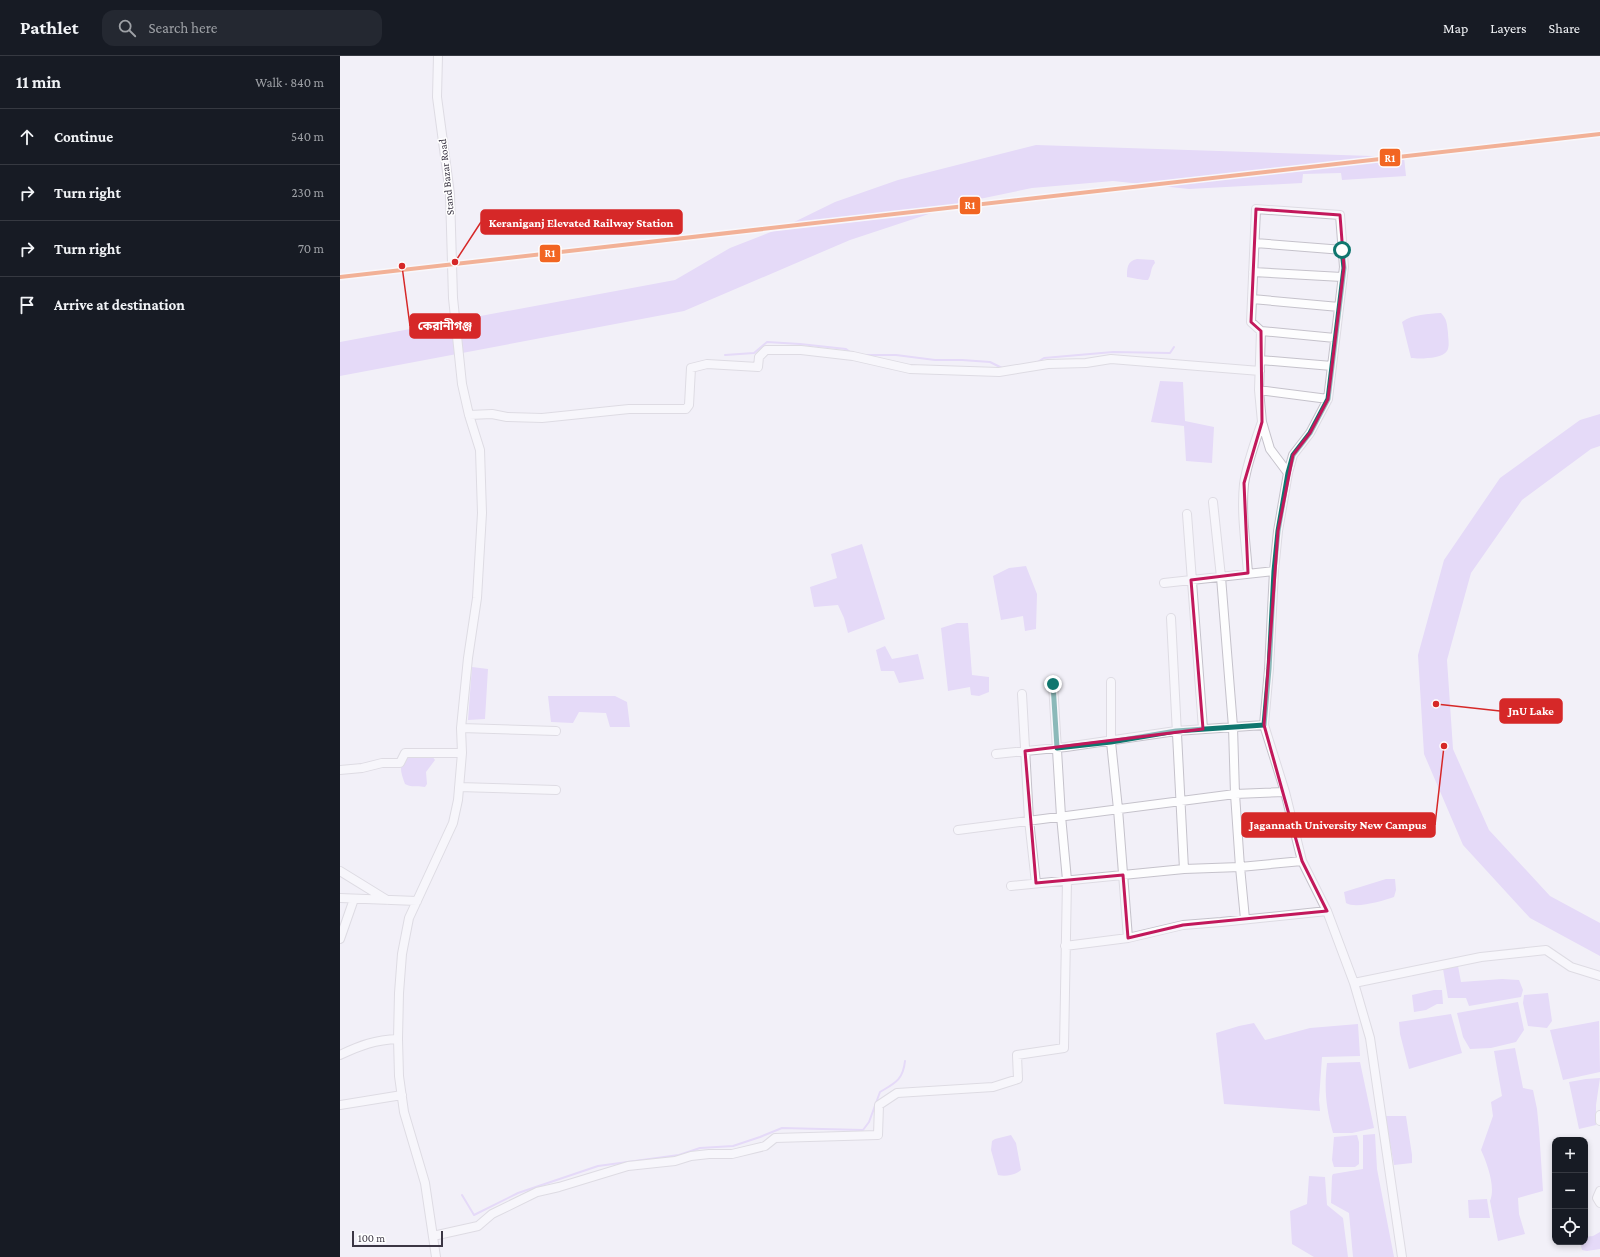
<!DOCTYPE html>
<html lang="en">
<head>
<meta charset="utf-8">
<style>
	body { margin:0; font-family:"Crimson Pro","Noto Sans Bengali",serif; background:#242831; color:#f1f3f6 }
	.controls { position:absolute; right:12px; bottom:12px; display:grid; overflow:hidden; border-radius:8px; box-shadow:0 2px 6px #0003 }
	.controls button { width:36px; height:36px; display:grid; place-items:center; padding:0; border:0; border-bottom:1px solid #363941; background:#171b24; color:#f1f3f6; font:20px sans-serif }
	.scale { position:absolute; left:12px; bottom:10px; width:91px; box-sizing:border-box; padding-left:4px; border:2px solid #3b3644; border-top:0; font-size:11px; line-height:14px; white-space:nowrap; color:#3b3644; -webkit-text-stroke:3px #fff; paint-order:stroke }
	.stop { position:absolute; width:12px; height:12px; margin:-9px; border:3px solid #0f766e; border-radius:50%; background:#fff }
	.stop.end { background:#0f766e; border-color:#fff; box-shadow:0 1px 4px #0008 }
	.list { margin:0; padding:0; list-style:none }
	h2 { display:flex; justify-content:space-between; align-items:center; height:52px; margin:0; padding:0 16px; font-size:17px }
	h2 small { font-size:13px; font-weight:400; color:#9ea1a6 }
	.list li { display:grid; grid-template-columns:26px 1fr auto; gap:12px; align-items:center; box-sizing:border-box; height:56px; padding:0 16px; border-top:1px solid #363941 }
	.list b { display:block; font-size:15px; white-space:nowrap }
	.list em { font-size:13px; font-style:normal; color:#9ea1a6 }
	.icon { flex:none; width:22px; height:22px; fill:none; stroke:currentColor; stroke-width:2; stroke-linecap:round; stroke-linejoin:round }
	.map { position:relative; flex:none; width:1260px; height:1201px; overflow:hidden }
	header { display:flex; align-items:center; gap:24px; box-sizing:border-box; height:56px; padding:0 20px; background:#171b24; border-bottom:1px solid #363941 }
	header strong { font-size:19px }
	nav { display:flex; gap:22px; margin-inline-start:auto; font-size:14px }
	.search { width:280px; height:36px; background:#242831; display:flex; align-items:center; gap:10px; box-sizing:border-box; padding:0 14px; border-radius:12px; color:#9ea1a6; font-size:15px }
	main { display:flex }
	aside { flex:1; background:#171b24 }
	.map>svg:first-child { display:block }
	.water { fill:#d5bef9 }
	.lines { fill:none; stroke-linecap:round; stroke-linejoin:round }
	.stream { stroke:#d5bef9; stroke-width:2 }
	.minor-casing { stroke:#c5c2cb; stroke-width:10 }
	.minor { stroke:#fdfdfe; stroke-width:8 }
	.rail-1-casing { stroke:#fff; stroke-width:7 }
	.rail-1 { stroke:#f26522; stroke-width:4 }
	.route { stroke:#0f766e; stroke-width:5 }
	.marked { fill:none; stroke:#c2185b; stroke-width:3; stroke-linejoin:round }
	.labels { text-anchor:middle; stroke-width:3; stroke-linejoin:round; paint-order:stroke }
	.street-label { font-size:11px; fill:#3b3644; stroke:#fff }
	.leader { fill:none; stroke:#d62828; stroke-width:1.5 }
	.callout-dot { fill:#d62828; stroke:#fff; stroke-width:1.5 }
	.callout { fill:#d62828; stroke:#d62828; stroke-width:1.5 }
	.callout-label { font-size:12px; text-anchor:middle; font-weight:bold; fill:#fff }
	.line-badge { stroke:#fff; stroke-width:1.5 }
	.badge-label { font-size:11px; text-anchor:middle; font-weight:bold; fill:#fff }
</style>
</head>
<body>
<header>
<strong>Pathlet</strong>
<div class="search"><svg class="icon" aria-label="search" viewBox="0 0 24 24"><circle cx="10" cy="10" r="6"/><path d="M15 15l6 6"/></svg>Search here</div>
<nav><a>Map</a><a>Layers</a><a>Share</a></nav>
</header>
<main>
<aside>
<h2>11 min<small>Walk · 840 m</small></h2>
<ul class="list">
<li><svg class="icon" aria-label="ahead" viewBox="0 0 24 24"><path d="M12 20V5M6 11l6-6 6 6"/></svg><div><b>Continue</b></div><em>540 m</em></li>
<li><svg class="icon" aria-label="right" viewBox="0 0 24 24"><path d="M7 20v-9h11M14 6l5 5-5 5"/></svg><div><b>Turn right</b></div><em>230 m</em></li>
<li><svg class="icon" aria-label="right" viewBox="0 0 24 24"><path d="M7 20v-9h11M14 6l5 5-5 5"/></svg><div><b>Turn right</b></div><em>70 m</em></li>
<li><svg class="icon" aria-label="arrive" viewBox="0 0 24 24"><path d="M6 21V4h12l-3 4 3 4H6"/></svg><div><b>Arrive at destination</b></div></li>
</ul>
</aside>
<div class="map">
<svg width="1260" height="1201" viewBox="0 0 1260 1201">
	<rect width="100%" height="100%" fill="#f2f0f8"/>
	<path class="water" d="M696 89 1064 101 1066 120 1002 124 1001 117 963 118 962 127 849 133 773 125 692 132 625 146 510 184 344 255 0 320V286L335 224 390 192 446 170 495 146 558 124Z
		M797 203 814 204 815 207C810 212 812 218 808 224 800 224 795 222 787 221 787 212 787 205 797 203Z
		M1101 257C1107 263 1107 268 1108 277 1108 282 1110 290 1107 295 1102 303 1079 303 1071 302L1062 266C1073 258 1088 258 1101 257Z
		M820 325 843 326 845 365 874 371 872 407 846 405 844 370 811 366Z
		M1260 358V390L1251 393 1182 444 1131 517 1107 604 1113 693 1149 774 1210 840 1260 867V900L1190 862 1123 789 1084 698 1078 599 1104 504 1160 422 1240 364Z
		M522 488 545 563 508 577 504 562 498 549 474 551 470 531 497 522 491 498Z
		M686 510 697 538 696 573 685 575 683 560 661 564 653 520 669 512Z
		M617 567H628L632 619 649 621V636L639 640 631 639 630 631 608 635 601 572Z
		M545 590 552 603 578 598 584 623 559 627 554 615H541L536 594Z
		M132 611 148 613 145 663 128 664Z
		M208 640H275L287 646 290 671H270L266 657 239 656 233 667 211 666Z
		M66 700H92L95 704 86 716 87 728 85 731C76 729 73 732 65 728 61 717 58 710 66 700Z
		M1046 823H1055L1056 834 1054 841C1042 845 1016 853 1006 847L1004 836Z
		M1118 910 1121 926 1162 923 1179 924 1183 934 1181 941 1129 950 1126 942H1108L1103 913Z
		M1094 934H1102L1103 948H1097L1086 954 1074 956 1072 939Z
		M1208 937 1212 965 1207 972 1188 970 1183 947 1184 939Z
		M1178 946 1184 974 1176 986 1151 992 1130 993 1123 981 1117 957Z
		M1111 958 1122 997 1069 1013 1060 978 1059 966Z
		M1259 965 1260 1016 1223 1024 1210 974Z
		M914 967 925 984 970 972 1018 968 1020 1000 982 1001 979 1044 980 1055 884 1048 876 977 899 970Z
		M1175 992 1183 1032 1193 1034 1197 1053 1199 1073 1203 1135 1178 1142 1179 1158 1185 1178 1158 1185 1150 1145C1156 1131 1147 1107 1141 1094L1153 1060 1151 1046 1162 1040 1154 995Z
		M1020 1006 1034 1072 1012 1077H993C986 1052 984 1034 987 1007Z
		M1260 1022 1256 1049V1069L1239 1073 1229 1026 1246 1023Z
		M1045 1060H1066L1072 1099V1107L1054 1109Z
		M1035 1078 1037 1113 1054 1201H1013L1009 1157 991 1147 992 1120 993 1118 1023 1113V1079Z
		M671 1079 676 1087 681 1114C676 1119 665 1121 658 1119L651 1094 652 1085 655 1083Z
		M1017 1079 1019 1086V1108L1015 1111H994L992 1104 994 1081Z
		M969 1120 985 1121 987 1149 1003 1162 1008 1201H974L952 1188 950 1155 967 1148Z
		M1147 1143 1150 1162H1129L1128 1144Z
		M1260 1176V1193L1247 1195 1242 1194 1240 1186H1245V1181L1253 1180Z"/>
	<g class="lines">
		<path class="stream" d="M385 299 414 297 427 286 460 288 506 293 510 296
			M524 299H556L595 304H622L650 306 662 312
			M696 307 704 302 773 296 830 297 834 291
			M122 1139 134 1159 178 1137 258 1110 339 1099 360 1092 393 1090 420 1081 442 1072 523 1074 529 1066 540 1036C555 1027 563 1024 565 1005"/>
		<defs>
			<path id="minor" d="M915 187 1003 194
				M913 216 1002 221
				M912 243 999 251
				M921 275 995 282
				M920 304 992 310
				M919 334 922 366 930 393 948 417 938 475 934 515 929 613 924 669 945 736 962 805 987 855 1014 927 1030 982 1062 1201
				M129 359 152 358 167 361 202 362 289 353H346L349 349 351 312 367 308 418 311 419 301 426 294H461L513 300 570 313 659 316 708 308 746 307 771 303 920 315
				M948 417 953 399 970 377 988 343 1004 211 1000 159 916 153 911 266 921 275 919 334 988 343
				M873 446 881 521 893 671 895 738 900 811 905 863
				M847 458 863 673
				M908 517C906 488 901 458 904 428 907 407 915 386 922 366
				M824 527 934 515
				M831 562 844 813
				M682 638 689 764 696 827
				M121 672 216 675
				M656 698 726 691 836 675 924 669
				M0 714 22 712 42 707H60L65 697H122
				M119 731 216 734
				M618 774 895 738 945 736
				M0 815 47 844
				M671 830 844 813 900 811 962 805
				M0 842 77 845
				M788 882 843 869 881 866 987 855
				M0 883 14 843
				M725 890 788 882 778 753 771 686V626
				M1014 927 1141 901 1206 894 1231 911 1260 920
				M0 999C21 989 35 984 58 983
				M0 1049 62 1039
				M1260 1059V1065
				M1260 1135 1257 1142 1260 1147
				M93 1180 138 1170 152 1158 197 1136 219 1131 288 1110 335 1105 351 1100 369 1098H392L425 1090 435 1082 538 1079 539 1049 557 1037 653 1031 678 1023 677 999 724 992 727 824 721 760 713 628
				M96 1201 85 1127 64 1056 59 1020 58 983 59 937 62 898 69 862 113 767 118 744 122 697 121 672 128 602 137 542 142 457 140 394 129 359 122 328 113 242 110 138 97 41 98 0"/>
		</defs>
		<use href="#minor" class="minor-casing"/>
		<use href="#minor" class="minor"/>
		<defs>
			<path id="rail-1" d="M0 221 1260 78"/>
		</defs>
		<use href="#rail-1" class="rail-1-casing"/>
		<use href="#rail-1" class="rail-1"/>
	</g>
	<g class="lines">
		<path class="route" d="M713 628 717 692 771 686 836 675 924 669 929 613 934 515 938 475 948 417 953 399 970 377 988 343 1004 212 1002 194"/>
	</g>
	<path d="M0 0H1260V1201H0ZM916 153 1000 159 1004 211 988 343 970 377 953 399 938 475 924 669 962 805 987 855 843 869 788 882 783 819 696 827 685 695 863 673 851 524 908 517 904 427 922 366 921 275 911 266Z" fill="#f2f0f8" fill-opacity=".55" fill-rule="evenodd"/>
	<path class="marked" d="M916 153 1000 159 1004 211 988 343 970 377 953 399 938 475 924 669 962 805 987 855 843 869 788 882 783 819 696 827 685 695 863 673 851 524 908 517 904 427 922 366 921 275 911 266Z"/>
	<g class="labels">
		<g class="street-label">
			<text transform="translate(106 121) rotate(-96)" y="4">Stand Bazar Road</text>
		</g>
	</g>
	<path class="leader" d="M115 206L141 166M62 210L70 270M1096 648L1160 655M1104 690L1095 769"/>
	<g class="callout-dot">
		<circle cx="115" cy="206" r="4"/>
		<circle cx="62" cy="210" r="4"/>
		<circle cx="1096" cy="648" r="4"/>
		<circle cx="1104" cy="690" r="4"/>
	</g>
	<g class="callout">
		<rect x="141" y="154" width="201" height="24" rx="4"/>
		<rect x="70" y="258" width="70" height="24" rx="4"/>
		<rect x="1160" y="643" width="62" height="24" rx="4"/>
		<rect x="902" y="757" width="193" height="24" rx="4"/>
	</g>
	<g class="callout-label">
		<text x="241" y="171">Keraniganj Elevated Railway Station</text>
		<text x="105" y="274">কেরানীগঞ্জ</text>
		<text x="1191" y="659">JnU Lake</text>
		<text x="998" y="773">Jagannath University New Campus</text>
	</g>
	<g class="line-badge">
		<rect x="1039" y="92" width="22" height="19" rx="4" fill="#f26522"/>
		<rect x="619" y="140" width="22" height="19" rx="4" fill="#f26522"/>
		<rect x="199" y="188" width="22" height="19" rx="4" fill="#f26522"/>
	</g>
	<g class="badge-label">
		<text x="1050" y="106">R1</text>
		<text x="630" y="153">R1</text>
		<text x="210" y="201">R1</text>
	</g>
</svg>
<div class="controls">
<button>+</button>
<button>−</button>
<button><svg class="icon" aria-label="locate" viewBox="0 0 24 24"><circle cx="12" cy="12" r="6"/><path d="M12 2v4M12 18v4M2 12h4M18 12h4"/></svg></button>
</div>
<div class="scale">100 m</div>
<div class="stop" style="left:1002px;top:194px"></div>
<div class="stop end" style="left:713px;top:628px"></div>
</div>
</main>
</body>
</html>
